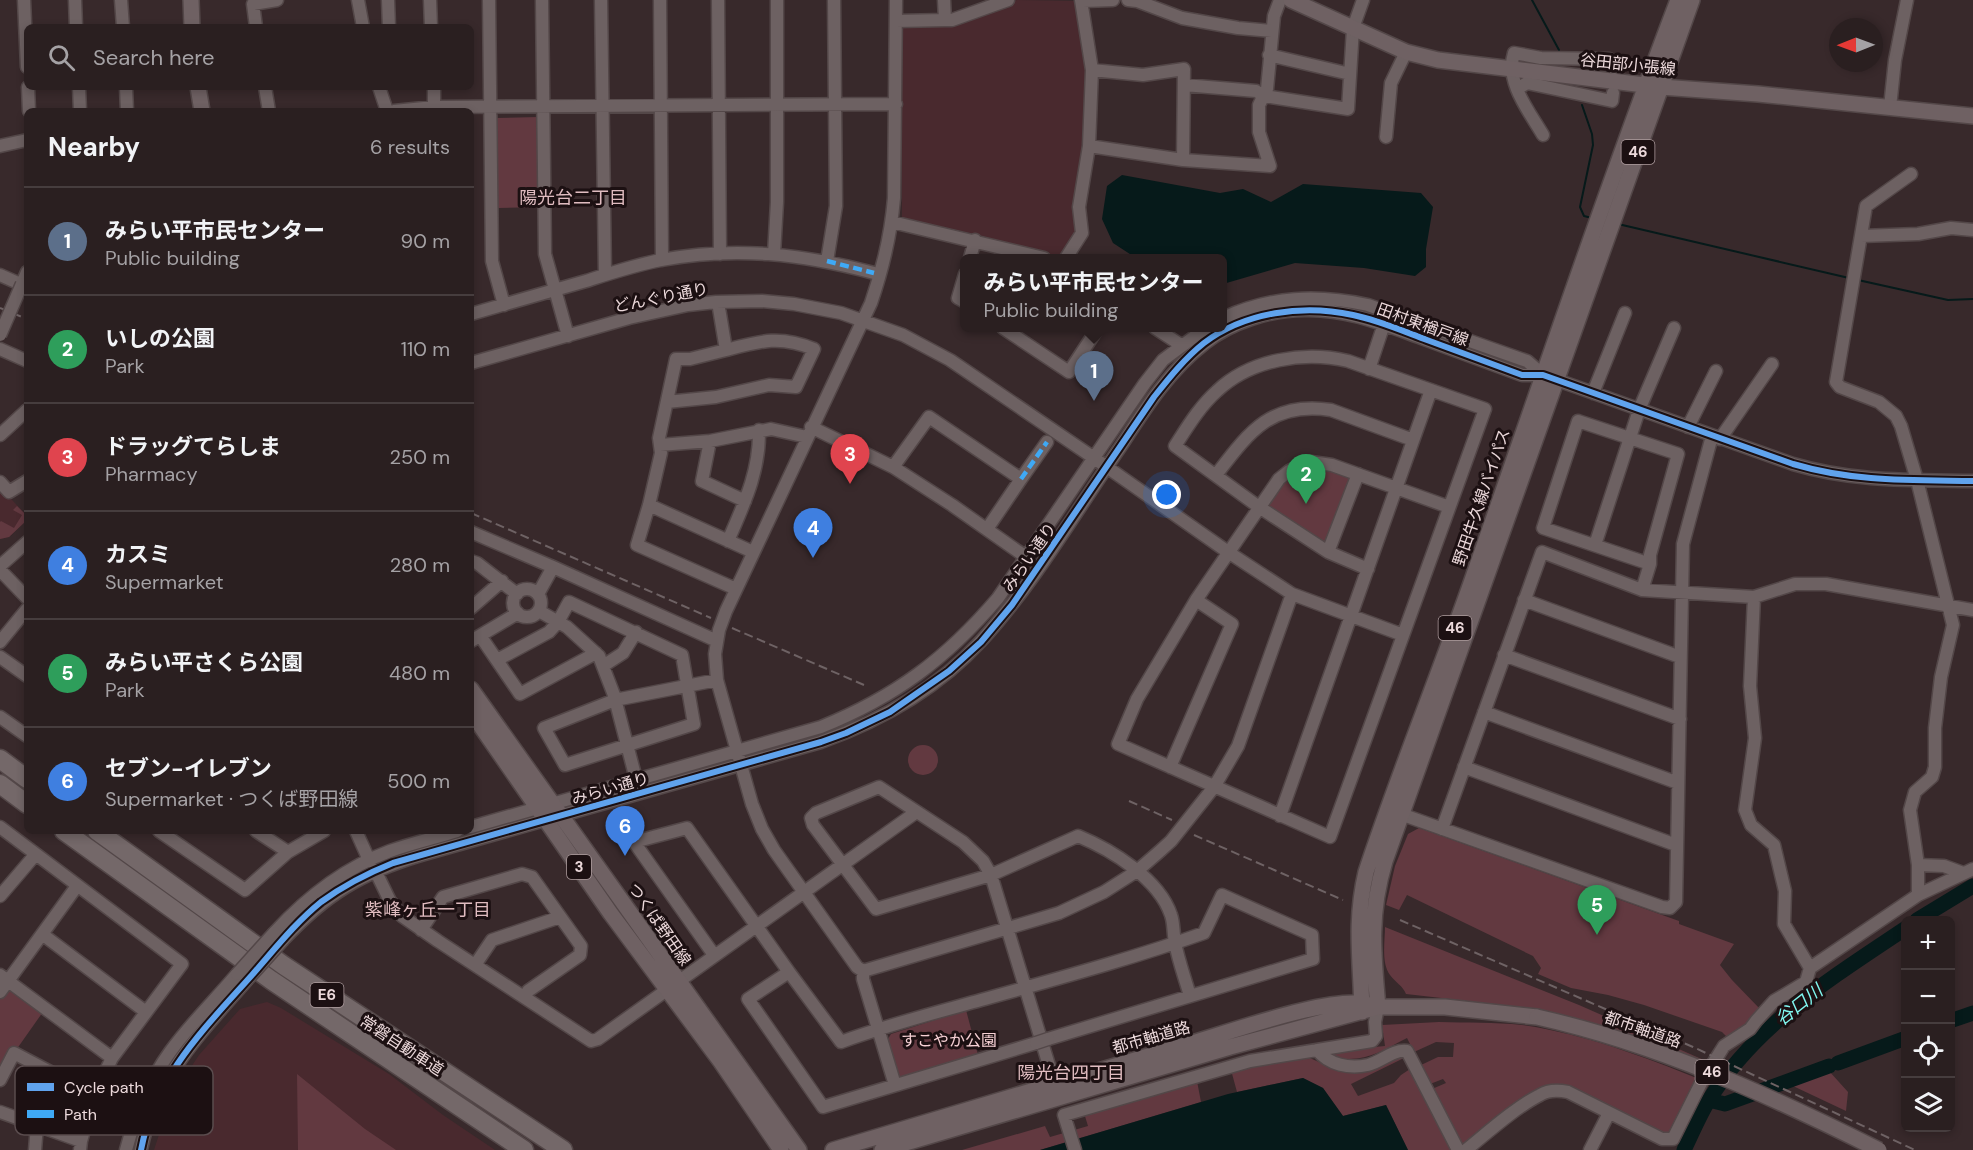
<!DOCTYPE html>
<html lang="en">
<head>
<meta charset="utf-8">
<style>
	body { margin:0; font-family:"DM Sans","Noto Sans JP",sans-serif; background:#322729; color:#f1f3f6 }
	.controls { position:absolute; right:18px; bottom:18px; display:grid; overflow:hidden; border-radius:9px; box-shadow:0 3px 9px #0003 }
	.controls button { width:54px; height:54px; display:grid; place-items:center; padding:0; border:0; border-bottom:2px solid #463d3e; background:#2a1f20; color:#f1f3f6; font:30px sans-serif }
	.compass { position:absolute; left:1829px; top:18px; width:54px; height:54px; border-radius:50%; background:#2a1f20; box-shadow:0 3px 9px #0003; rotate:269deg }
	.you { position:absolute; left:1167px; top:495px; width:21px; height:21px; margin:-15px; border:4px solid #fff; border-radius:50%; background:#1a73e8; box-shadow:0 0 0 9px #1a73e833 }
	.badge { display:grid; place-items:center; width:39px; height:39px; border-radius:50%; background:#ad9b9d; color:#fff; font-size:20px; font-weight:700 }
	.pin { position:absolute; translate:-50% -50px; filter:drop-shadow(0 2px 3px #0008) }
	.pin::after { content:''; position:absolute; top:32px; width:21px; height:18px; background:inherit; clip-path:polygon(0 0,100% 0,50% 100%) }
	.popup { position:absolute; left:960px; top:254px; width:267px; height:78px; box-sizing:border-box; display:grid; place-content:center; border-radius:9px; background:#2a1f20; filter:drop-shadow(0 2px 4px #0005); font-size:20px; white-space:nowrap; color:#a5a2a5 }
	.popup b { font-size:22px; color:#f1f3f6 }
	.popup::after { content:''; position:absolute; left:50%; top:100%; margin-left:-12px; border:12px solid transparent; border-top-color:#2a1f20 }
	.list { margin:0; padding:0; list-style:none }
	h2 { display:flex; justify-content:space-between; align-items:center; height:78px; margin:0; padding:0 24px; font-size:26px }
	h2 small { font-size:20px; font-weight:400; color:#a5a2a5 }
	.list li { display:grid; grid-template-columns:39px 1fr auto; gap:18px; align-items:center; box-sizing:border-box; height:108px; padding:0 24px; border-top:2px solid #463d3e }
	.list b { display:block; font-size:22px; white-space:nowrap }
	.list p { margin:0; font-size:20px; white-space:nowrap; color:#a5a2a5 }
	.list em { font-size:20px; font-style:normal; color:#a5a2a5 }
	.icon { flex:none; width:33px; height:33px; fill:none; stroke:currentColor; stroke-width:2; stroke-linecap:round; stroke-linejoin:round }
	.map { position:relative; flex:none; width:1973px; height:1150px; overflow:hidden }
	.search { position:absolute; background:#2a1f20; box-shadow:0 3px 9px #0003; left:24px; top:24px; width:450px; height:66px; display:flex; align-items:center; gap:15px; box-sizing:border-box; padding:0 21px; border-radius:9px; color:#a5a2a5; font-size:22px }
	.panel { position:absolute; background:#2a1f20; box-shadow:0 3px 9px #0003; left:24px; top:108px; width:450px; height:726px; border-radius:9px }
	.map>svg:first-child { display:block }
	.built { fill:#49292e }
	.green { fill:#623940 }
	.water { fill:#061a1a }
	.lines { fill:none; stroke-linecap:round; stroke-linejoin:round }
	.stream { stroke:#061a1a; stroke-width:2 }
	.river { stroke:#061a1a; stroke-width:15 }
	.minor-casing { stroke:#534748; stroke-width:15 }
	.major-casing { stroke:#534748; stroke-width:18 }
	.highway-casing { stroke:#534748; stroke-width:21 }
	.minor { stroke:#6d6162; stroke-width:12 }
	.major { stroke:#6f6163; stroke-width:15 }
	.highway { stroke:#746869; stroke-width:18 }
	.rail { stroke:#6e6264; stroke-width:2; stroke-dasharray:9 4.5; stroke-linecap:butt }
	.minor-bridge-casing { stroke:#534748; stroke-width:15; stroke-linecap:butt }
	.major-bridge-casing { stroke:#534748; stroke-width:18; stroke-linecap:butt }
	.minor-bridge { stroke:#6d6162; stroke-width:12 }
	.major-bridge { stroke:#6f6163; stroke-width:15 }
	.quiet { stroke:#3fa9f5; stroke-width:4.5; stroke-dasharray:9 4.5; stroke-linecap:butt }
	.cycleway-casing { stroke:#1c1012; stroke-width:10 }
	.cycleway { stroke:#60a3ed; stroke-width:6 }
	.labels { text-anchor:middle; stroke-width:6; stroke-linejoin:round; paint-order:stroke }
	.shield { fill:#1c1012; stroke:#ae9d9f; stroke-width:1.5 }
	.shield-label { font-size:15px; font-weight:bold; fill:#ecd9db }
	.street-label { font-size:16px; fill:#ecd9db; stroke:#1c1012 }
	.park-label { font-size:16px; fill:#f6d0d4; stroke:#1c1012 }
	.neighbourhood-label { font-size:18px; fill:#e0bcc0; stroke:#1c1012 }
	.water-label { font-size:18px; font-style:italic; fill:#80f7f0; stroke:#1c1012 }
	.key { fill:#1c1012; stroke:#5a4c4e; stroke-width:1.5 }
	.key-label { font-size:16px; fill:#ecd9db }
</style>
</head>
<body>
<div class="map">
<svg width="1973" height="1150" viewBox="0 0 1973 1150">
	<rect width="100%" height="100%" fill="#38292b"/>
	<path class="built" d="M1017 0 1077 1 1087 74 1085 144 1075 237 1058 257 979 235 902 218 901 26 988 9Z
		M0 487 27 516V520L9 537 0 539Z
		M267 1002 281 1008 389 1074 443 1115 495 1150H154L167 1110 180 1084 199 1055 240 1009Z"/>
	<path class="green" d="M538 117 540 207 498 208 496 118Z
		M1311 467 1329 468 1349 475 1352 482 1330 544 1323 546 1268 507 1267 500 1292 474Z
		M17 506 27 516V520L9 537 0 539V522L1 521 14 528 22 515 13 510Z
		M908 760a15 15 0 1 1 30 0a15 15 0 1 1-30 0Z
		M1419 828 1679 921V924L1734 944 1720 965 1732 980 1760 1009 1740 1030 1728 1038 1722 1032 1644 1005 1608 995 1571 988 1538 974 1541 968 1533 956 1407 895 1399 910 1386 905 1395 866 1408 834Z
		M1385 927 1579 1005 1706 1061 1705 1064 1562 1017 1503 1005 1406 994C1403 986 1395 982 1390 975 1381 963 1385 941 1385 927Z
		M8 981 45 1009 14 1053 0 1079V992Z
		M966 1010 978 1055 903 1078 898 1075 888 1039 891 1034Z
		M1439 1022C1466 1023 1495 1022 1522 1025 1584 1034 1642 1056 1699 1079L1672 1135 1665 1136 1559 1087 1468 1144 1460 1143 1432 1089 1446 1083 1443 1079 1430 1084 1421 1065 1438 1057H1453L1454 1043 1436 1042 1414 1052 1407 1038C1380 1052 1363 1064 1332 1057L1331 1054 1332 1051 1385 1046 1382 1025Z
		M1303 1055 1337 1070 1396 1057 1404 1058 1351 1084 1358 1096 1394 1083 1401 1075 1410 1069 1451 1150H1408L1386 1105 1343 1116 1323 1088 1303 1078 1237 1092 1231 1070Z
		M1829 1071 1848 1092 1846 1111 1793 1086Z
		M297 1074 365 1129 396 1150H298Z
		M1197 1081 1201 1102 1057 1145 1040 1150H962L1045 1126 1050 1137 1088 1126 1084 1113Z"/>
	<path class="water" d="M1122 175 1220 193 1243 189 1271 202 1303 184 1421 193 1433 207 1426 249V267L1415 276 1364 268 1295 263 1223 284V258H1136L1113 243 1102 219 1107 186Z
		M1303 1078 1323 1088 1343 1116 1386 1105 1408 1150H1040L1228 1094Z"/>
	<g class="lines">
		<path class="stream" d="M1532 0 1559 50
			M1582 105 1592 134 1593 145 1580 207 1584 216 1592 218
			M1618 224 1849 278
			M1858 280 1948 300 1973 299"/>
		<path class="river" d="M1917 920 1973 886
			M1950 1021 1973 1013
			M1838 1063 1906 1038
			M1709 1100 1725 1104 1829 1066
			M1684 1150C1692 1134 1699 1116 1709 1100 1756 1024 1833 977 1906 928"/>
		<defs>
			<path id="minor" d="M24 0 27 67
				M75 0 76 27
				M121 0 123 27
				M358 0 363 27
				M388 0 389 27
				M430 0 431 27
				M489 0 492 261 504 305
				M542 0 545 254 568 336
				M601 0 605 275
				M660 0 662 260
				M718 0 720 254
				M896 0 894 198C891 234 883 268 871 303L726 611 719 630 715 654 717 680 752 804 762 829 774 850 857 967 863 971 1059 913 1104 892 1137 871 1160 851 1171 841 1214 787 1238 746 1292 594
				M1128 0 1137 1 1182 18 1238 28 1272 31
				M1083 1 1113 0
				M945 20H952L1008 0
				M896 21 945 20 944 0
				M256 27 253 4 277 0
				M1269 55 1350 74
				M1092 70 1143 75 1184 69 1183 160
				M1184 85 1256 91 1264 96 1348 109 1353 28 1363 0
				M28 87 29 111
				M79 87 80 111
				M126 87 127 111
				M265 87 269 111
				M379 87 387 111
				M434 87V111
				M1517 89 1527 83 1612 101 1613 93
				M1890 107 1895 60 1907 0
				M394 111 434 107 896 104
				M1543 135C1529 111 1505 82 1514 53L1541 58 1609 59 1613 63 1614 68
				M1386 137 1391 83 1406 52
				M0 146 27 140
				M1089 146 1183 160 1270 166 1259 132V105L1267 89 1274 16 1280 0
				M892 222 1044 258
				M1861 236 1918 234 1951 228 1973 230
				M774 254 777 202V0
				M970 258 975 240
				M1066 258 1082 233 1079 207 1089 146 1092 70 1081 0
				M827 261 836 206 834 0
				M965 274 958 298 965 302
				M0 275 27 287
				M22 284 27 272
				M718 302 726 350 690 359H676L659 438 661 453 649 505 637 545 736 589
				M471 314C509 303 547 292 586 281 611 273 635 265 661 260 736 246 802 254 874 273
				M1223 318C1271 296 1317 294 1368 305L1521 359 1527 361 1543 375
				M1003 328 1069 372 1098 328
				M1155 328 1181 345
				M0 349 27 361
				M471 363 629 318 688 305 716 302 762 301 794 304 841 313 903 335 950 360 1094 458 1228 552 1292 594 1403 635
				M1369 369 1384 324
				M1593 393 1625 313
				M667 402 716 397 769 385 796 387 814 349C780 335 760 341 726 350
				M811 427 893 467 952 505 1026 557
				M1688 427 1716 371
				M0 435 27 410
				M1720 439 1772 364
				M710 441 702 481 745 501
				M660 445 710 441 771 429 807 437
				M893 467 929 417 1021 479 987 529
				M1216 475C1249 432 1271 401 1331 410L1413 440
				M1021 479 1047 442
				M0 482 9 492 27 481
				M649 505 753 552
				M471 532 553 567 717 641
				M728 541C744 504 760 471 759 430
				M1595 545 1639 410 1674 328
				M1328 552 1358 474
				M471 561 477 563 517 594
				M0 566 27 542
				M1368 569 1328 552 1259 507 1175 446C1188 426 1200 406 1217 391 1251 359 1304 351 1348 361L1485 409 1330 837 1118 744 1137 699 1196 600 1279 479 1289 471 1299 466 1311 462 1332 465 1449 507
				M0 570 27 598
				M513 603a14 14 0 1 1 28 0a14 14 0 1 1-28 0Z
				M1642 590 1650 564 1543 528 1578 421 1678 454 1650 555V564
				M538 594 553 567
				M1754 597 1750 686 1755 738 1745 810 1751 825 1774 845 1785 891 1784 924 1810 968 1918 895V865L1910 810 1915 792 1932 777 1935 767V728L1941 677 1953 625 1917 480 1901 426 1896 416 1879 402 1840 387 1836 382 1866 206 1911 174
				M1524 600 1680 657
				M471 608 502 581
				M539 611 567 627 599 656 614 695 636 779
				M481 637 520 694 596 653
				M471 641 518 613
				M0 642 27 609
				M1504 655 1680 719
				M0 657 27 676
				M497 660 549 632 558 622 569 602 682 655 694 724 565 765 544 728 615 700 717 680
				M603 666 623 653 636 632
				M1484 712 1678 783
				M0 717 27 736
				M1170 767 1232 624 1196 600
				M1464 767 1676 845
				M1395 812 1662 907 1670 908 1676 902 1683 544 1712 436
				M1280 816 1431 390
				M0 827 182 964 112 1058 94 1095 81 1141 80 1150
				M471 827 821 727C895 697 946 659 998 598L1145 383 1163 360 1206 328
				M1442 829 1542 552 1642 590 1754 597 1795 584H1826L1973 610
				M159 831 245 890 288 852 324 831
				M256 831 288 852
				M356 831 369 860
				M1918 865 1944 866 1963 873
				M375 870 390 901 402 916 438 941 591 1041 598 1039 915 813
				M1918 895 1973 869
				M0 896 35 855
				M421 930 443 897 522 874 532 877 581 946 580 955 528 991 525 998
				M274 933C307 897 344 868 390 851 412 843 435 838 457 831
				M42 934 146 1012
				M283 940C326 894 361 873 421 855L821 742C880 721 938 688 981 641 1035 582 1076 511 1121 446 1145 409 1169 371 1204 344 1231 322 1271 310 1305 310 1348 309 1385 325 1424 339 1456 351 1489 363 1522 375H1543L1793 464C1854 482 1910 480 1973 481
				M714 955 634 842 687 828 789 972
				M475 965 492 940 560 917
				M863 971V979L895 1085
				M0 975 112 1058
				M0 992 77 886
				M1036 1043 823 1107 748 999 789 972 841 1042C887 1025 934 1013 981 1000 1056 979 1131 959 1204 933L1222 895 1312 935 1313 959 1048 1039
				M1317 1050C1329 1065 1349 1069 1368 1065 1381 1062 1393 1049 1407 1051L1458 1150
				M1051 1072 991 875 983 861 963 842 879 787 816 813 811 818 813 825 876 909 991 875 1078 836C1112 850 1159 879 1171 915 1174 923 1173 933 1175 942 1178 960 1185 978 1190 996
				M0 1080 14 1053 94 1095 138 1113
				M0 1112 81 1141
				M35 1150 37 1125
				M126 1150C135 1116 149 1081 170 1052 190 1024 215 1000 237 974
				M141 1150C155 1078 200 1034 246 981
				M1075 1150 1064 1115 1250 1061 1372 1041 1376 1036 1375 1022 1378 1007
				M1466 1150C1487 1133 1516 1107 1540 1095 1548 1090 1558 1090 1568 1092L1662 1139H1673L1702 1081 1724 1046 1750 1029 1756 1021 1774 1001 1806 982 1810 968
				M1590 1150 1609 1113"/>
			<path id="major" d="M191 0 192 27
				M1291 0 1406 52 1438 60 1661 87 1758 94 1973 116
				M198 87 202 111
				M471 689 799 1150
				M471 712 611 914 721 1062 781 1150
				M1378 1007C1373 953 1369 914 1385 861L1692 0
				M1362 1012C1361 961 1354 923 1366 872 1400 769 1442 668 1477 566 1543 377 1607 187 1678 0
				M833 1150C953 1114 1073 1079 1192 1043 1230 1032 1336 994 1369 1005
				M882 1150 1230 1047 1378 1007H1445L1537 1017"/>
			<path id="highway" d="M0 759 27 779
				M0 784 27 804
				M64 831 271 980 524 1150
				M97 831 283 965 563 1150"/>
		</defs>
		<use href="#minor" class="minor-casing"/>
		<use href="#major" class="major-casing"/>
		<use href="#highway" class="highway-casing"/>
		<use href="#minor" class="minor"/>
		<use href="#major" class="major"/>
		<use href="#highway" class="highway"/>
		<path class="rail" d="M0 308 27 319
			M471 513 711 618
			M732 628 864 685
			M1129 801 1172 820
			M1194 835 1343 900
			M1400 920 1693 1047 1915 1150"/>
		<defs>
			<path id="minor-bridge" d="M0 335 22 284
				M237 974 274 933
				M246 981 283 940
				M1036 1043 1048 1039"/>
			<path id="major-bridge" d="M1537 1017C1657 1044 1769 1095 1879 1150"/>
		</defs>
		<use href="#minor-bridge" class="minor-bridge-casing"/>
		<use href="#major-bridge" class="major-bridge-casing"/>
		<use href="#minor-bridge" class="minor-bridge"/>
		<use href="#major-bridge" class="major-bridge"/>
		<path class="quiet" d="M827 261 874 273
			M1021 479 1047 442"/>
		<defs>
			<path id="cycleway" d="M141 1150C155 1076 204 1029 252 975 274 950 295 923 321 902 343 886 368 873 393 863L821 742 846 733 890 712 949 671 981 642 1012 605 1154 397C1169 378 1185 358 1204 343 1245 312 1303 304 1353 315 1378 320 1403 331 1427 340 1459 352 1490 363 1522 375H1543L1793 464C1854 482 1910 480 1973 481"/>
		</defs>
		<use href="#cycleway" class="cycleway-casing"/>
		<use href="#cycleway" class="cycleway"/>
	</g>
	<g class="labels">
		<g class="shield">
			<rect x="1621.5" y="140" width="33" height="24" rx="4.5"/>
			<rect x="1438.5" y="616" width="33" height="24" rx="4.5"/>
			<rect x="567" y="855" width="24" height="24" rx="4.5"/>
			<rect x="310.5" y="983" width="33" height="24" rx="4.5"/>
			<rect x="1695.5" y="1060" width="33" height="24" rx="4.5"/>
		</g>
		<g class="shield-label">
			<text x="1638" y="157">46</text>
			<text x="1455" y="633">46</text>
			<text x="579" y="872">3</text>
			<text x="327" y="1000">E6</text>
			<text x="1712" y="1077">46</text>
		</g>
		<g class="street-label">
			<text transform="translate(1628 64) rotate(6)" y="6">谷田部小張線</text>
			<text transform="translate(661 297) rotate(-11)" y="6">どんぐり通り</text>
			<text transform="translate(1423 324) rotate(20)" y="6">田村東楢戸線</text>
			<text transform="translate(1481 497) rotate(-71)" y="6">野田牛久線バイパス</text>
			<text transform="translate(1029 557) rotate(-55)" y="6">みらい通り</text>
			<text transform="translate(610 788) rotate(-16)" y="6">みらい通り</text>
			<text transform="translate(660 924) rotate(55)" y="6">つくば野田線</text>
			<text transform="translate(1643 1029) rotate(19)" y="6">都市軸道路</text>
			<text transform="translate(1151 1037) rotate(-16)" y="6">都市軸道路</text>
			<text transform="translate(402 1045) rotate(33)" y="6">常磐自動車道</text>
		</g>
		<g class="park-label">
			<text x="949" y="1046">すこやか公園</text>
		</g>
		<g class="neighbourhood-label">
			<text x="573" y="204">陽光台二丁目</text>
			<text x="428" y="916">紫峰ヶ丘一丁目</text>
			<text x="1071" y="1079">陽光台四丁目</text>
		</g>
		<g class="water-label">
			<text transform="translate(1799 1005) rotate(-38)" y="6">谷口川</text>
		</g>
	</g>
	<rect x="15" y="1066" width="198" height="69" rx="9" class="key"/>
	<rect x="27" y="1083" width="27" height="8" fill="#60a3ed"/>
	<rect x="27" y="1110" width="27" height="8" fill="#3fa9f5"/>
	<g class="key-label">
		<text x="64" y="1093">Cycle path</text>
		<text x="64" y="1120">Path</text>
	</g>
</svg>
<div class="controls">
<button>+</button>
<button>−</button>
<button><svg class="icon" aria-label="locate" viewBox="0 0 24 24"><circle cx="12" cy="12" r="6"/><path d="M12 2v4M12 18v4M2 12h4M18 12h4"/></svg></button>
<button><svg class="icon" aria-label="layers" viewBox="0 0 24 24"><path d="M12 4l9 5-9 5-9-5zM3 14l9 5 9-5"/></svg></button>
</div>
<svg class="compass" viewBox="-18 -18 36 36"><path d="M0-13l5 13h-10z" fill="#e53935"/><path d="M0 13l5-13h-10z" fill="#a5a2a5"/></svg>
<div class="you"></div>
<div class="pin badge" style="left:1094px;top:401px;background:#5c6f8a">1</div>
<div class="popup"><b>みらい平市民センター</b>Public building</div>
<div class="pin badge" style="left:1306px;top:504px;background:#2e9e5b">2</div>
<div class="pin badge" style="left:850px;top:484px;background:#e0444e">3</div>
<div class="pin badge" style="left:813px;top:558px;background:#3f7fe0">4</div>
<div class="pin badge" style="left:1597px;top:935px;background:#2e9e5b">5</div>
<div class="pin badge" style="left:625px;top:856px;background:#3f7fe0">6</div>
<div class="search"><svg class="icon" aria-label="search" viewBox="0 0 24 24"><circle cx="10" cy="10" r="6"/><path d="M15 15l6 6"/></svg>Search here</div>
<section class="panel">
<h2>Nearby<small>6 results</small></h2>
<ul class="list">
<li><span class="badge" style="background:#5c6f8a">1</span><div><b>みらい平市民センター</b><p>Public building</p></div><em>90 m</em></li>
<li><span class="badge" style="background:#2e9e5b">2</span><div><b>いしの公園</b><p>Park</p></div><em>110 m</em></li>
<li><span class="badge" style="background:#e0444e">3</span><div><b>ドラッグてらしま</b><p>Pharmacy</p></div><em>250 m</em></li>
<li><span class="badge" style="background:#3f7fe0">4</span><div><b>カスミ</b><p>Supermarket</p></div><em>280 m</em></li>
<li><span class="badge" style="background:#2e9e5b">5</span><div><b>みらい平さくら公園</b><p>Park</p></div><em>480 m</em></li>
<li><span class="badge" style="background:#3f7fe0">6</span><div><b>セブン-イレブン</b><p>Supermarket · つくば野田線</p></div><em>500 m</em></li>
</ul>
</section>
</div>
</body>
</html>
